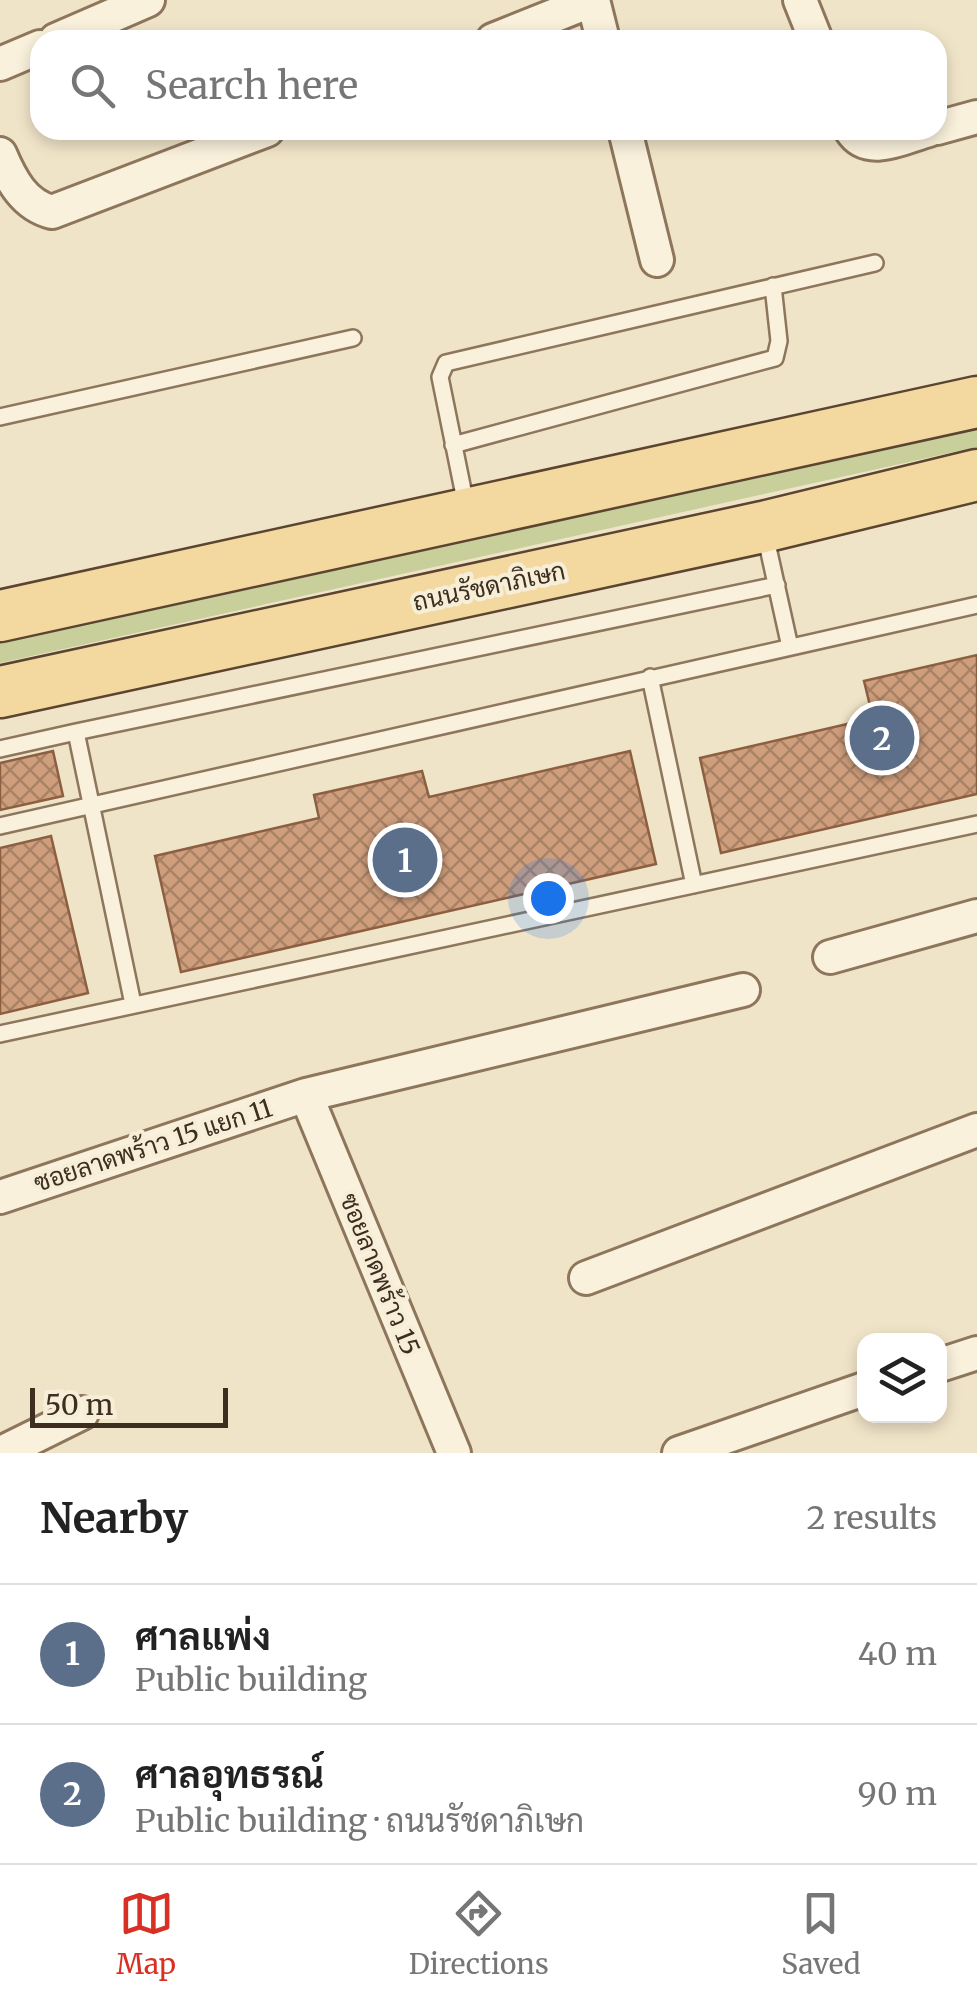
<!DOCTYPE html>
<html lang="en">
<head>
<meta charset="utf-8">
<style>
	body { margin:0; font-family:Merriweather,Sarabun,serif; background:#f2f2f2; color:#222 }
	.controls { position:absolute; right:30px; bottom:30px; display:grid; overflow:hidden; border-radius:20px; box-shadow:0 5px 15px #0003 }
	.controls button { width:90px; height:90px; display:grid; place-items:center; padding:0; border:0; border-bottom:2px solid #e0e0e0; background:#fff; color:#222; font:50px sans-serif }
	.scale { position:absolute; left:30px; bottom:25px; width:198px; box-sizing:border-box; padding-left:10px; border:5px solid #3d2e20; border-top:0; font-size:28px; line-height:35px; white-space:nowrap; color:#3d2e20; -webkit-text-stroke:8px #f7eed8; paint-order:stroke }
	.you { position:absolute; left:548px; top:898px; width:35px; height:35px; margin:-25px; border:8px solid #fff; border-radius:50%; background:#1a73e8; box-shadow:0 0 0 15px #1a73e833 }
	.badge { display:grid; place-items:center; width:65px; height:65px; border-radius:50%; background:#d93025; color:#fff; font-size:32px; font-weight:700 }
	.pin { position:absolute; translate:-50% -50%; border:5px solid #fff; box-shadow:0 2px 10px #0006 }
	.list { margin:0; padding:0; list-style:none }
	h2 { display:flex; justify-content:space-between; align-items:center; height:130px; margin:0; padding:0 40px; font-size:42px }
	h2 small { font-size:32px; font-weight:400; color:#767676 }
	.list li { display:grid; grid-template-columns:65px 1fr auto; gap:30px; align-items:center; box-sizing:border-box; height:140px; padding:0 40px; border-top:2px solid #e0e0e0 }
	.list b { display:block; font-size:38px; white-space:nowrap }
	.list p { margin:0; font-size:32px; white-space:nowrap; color:#767676 }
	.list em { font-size:32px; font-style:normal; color:#767676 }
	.icon { flex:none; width:55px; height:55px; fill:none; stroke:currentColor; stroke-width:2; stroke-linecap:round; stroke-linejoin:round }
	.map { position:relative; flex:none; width:977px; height:1453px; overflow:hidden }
	.search { position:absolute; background:#fff; box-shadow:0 5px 15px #0003; left:30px; right:30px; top:30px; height:110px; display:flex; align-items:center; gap:25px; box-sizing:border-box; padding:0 35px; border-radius:30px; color:#767676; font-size:38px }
	.sheet { height:410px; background:#fff }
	nav { display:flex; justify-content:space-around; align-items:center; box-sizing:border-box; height:140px; border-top:2px solid #e0e0e0; background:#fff; font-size:28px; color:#767676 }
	nav a { display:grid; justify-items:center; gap:5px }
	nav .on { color:#d93025 }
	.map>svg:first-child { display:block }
	.grass { fill:#c9cf9b }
	.building { fill:url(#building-cross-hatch); stroke:#8d5f41; stroke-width:2.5 }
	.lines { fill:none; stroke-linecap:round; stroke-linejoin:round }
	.service-casing { stroke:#8d765c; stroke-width:20 }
	.minor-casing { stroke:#8d765c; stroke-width:38 }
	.primary-casing { stroke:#5b4430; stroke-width:55 }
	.service { stroke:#faf1dc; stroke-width:15 }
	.minor { stroke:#faf1dc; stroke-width:32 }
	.primary { stroke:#f3d9a0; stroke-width:50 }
	.labels { text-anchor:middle; stroke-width:8; stroke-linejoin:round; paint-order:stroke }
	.street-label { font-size:25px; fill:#3d2e20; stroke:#f7eed8 }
</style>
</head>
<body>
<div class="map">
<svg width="977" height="1453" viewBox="0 0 977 1453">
	<defs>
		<pattern id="building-cross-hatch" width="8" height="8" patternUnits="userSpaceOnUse" patternTransform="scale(2.5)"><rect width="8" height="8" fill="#cf9f7d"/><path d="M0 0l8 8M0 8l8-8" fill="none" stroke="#a98266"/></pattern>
	</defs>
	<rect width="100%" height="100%" fill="#f0e4c8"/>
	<path class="grass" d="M977 426V447L0 663V639Z"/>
	<path class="building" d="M977 655V794L721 853 700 758 873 718 864 681Z
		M53 751 63 796 0 810V763Z
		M630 751 656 864 181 972 155 856 319 818 314 795 422 771 429 797Z
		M51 836 88 993 0 1014V848Z"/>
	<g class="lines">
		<defs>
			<path id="service" d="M0 417 353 338
				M453 445 775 358 779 341 773 286
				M466 505 440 377 446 363 875 263
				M765 534 790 647
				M650 677 694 885
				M0 749 76 732
				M0 826 977 605
				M133 1004 76 732 777 585
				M0 1034 977 824"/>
			<path id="minor" d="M593 0 603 40
				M800 0 816 40
				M56 40 148 0
				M493 40 593 0
				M0 64 40 47
				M937 128 977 117
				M625 130 657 260
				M851 130C868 157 903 137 929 130
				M0 154C11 180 24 205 52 212L267 130
				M830 957 977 916
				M306 1095 454 1453
				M0 1197 306 1095 743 990
				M586 1278 977 1130
				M940 1365 977 1353
				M1 1453 82 1413
				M679 1453 864 1389"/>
			<path id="primary" d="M0 616 977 402
				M0 692 763 527 977 475"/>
		</defs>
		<use href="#service" class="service-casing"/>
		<use href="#minor" class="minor-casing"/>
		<use href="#primary" class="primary-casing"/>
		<use href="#service" class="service"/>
		<use href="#minor" class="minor"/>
		<use href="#primary" class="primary"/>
	</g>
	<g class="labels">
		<g class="street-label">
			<text transform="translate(489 586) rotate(-12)" y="9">ถนนรัชดาภิเษก</text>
			<text transform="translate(153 1145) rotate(-18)" y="9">ซอยลาดพร้าว 15 แยก 11</text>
			<text transform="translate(380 1274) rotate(68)" y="9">ซอยลาดพร้าว 15</text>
		</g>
	</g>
</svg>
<div class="controls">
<button><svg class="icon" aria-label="layers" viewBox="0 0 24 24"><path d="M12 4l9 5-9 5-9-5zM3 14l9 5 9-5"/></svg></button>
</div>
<div class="scale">50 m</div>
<div class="you"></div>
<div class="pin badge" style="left:405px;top:860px;background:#5c6f8a">1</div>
<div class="pin badge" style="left:882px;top:738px;background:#5c6f8a">2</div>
<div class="search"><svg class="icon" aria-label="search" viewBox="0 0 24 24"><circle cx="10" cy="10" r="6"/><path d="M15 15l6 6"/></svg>Search here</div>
</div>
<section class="sheet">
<h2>Nearby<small>2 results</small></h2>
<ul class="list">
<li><span class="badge" style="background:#5c6f8a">1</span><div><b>ศาลแพ่ง</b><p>Public building</p></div><em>40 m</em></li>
<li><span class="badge" style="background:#5c6f8a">2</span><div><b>ศาลอุทธรณ์</b><p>Public building · ถนนรัชดาภิเษก</p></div><em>90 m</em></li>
</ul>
</section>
<nav>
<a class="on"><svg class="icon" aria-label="map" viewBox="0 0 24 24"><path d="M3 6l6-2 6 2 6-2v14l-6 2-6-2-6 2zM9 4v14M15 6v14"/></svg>Map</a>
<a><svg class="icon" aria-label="directions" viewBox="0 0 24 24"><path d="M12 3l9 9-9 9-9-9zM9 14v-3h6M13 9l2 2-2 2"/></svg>Directions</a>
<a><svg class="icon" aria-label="saved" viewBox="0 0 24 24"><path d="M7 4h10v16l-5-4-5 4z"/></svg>Saved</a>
</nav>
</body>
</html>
